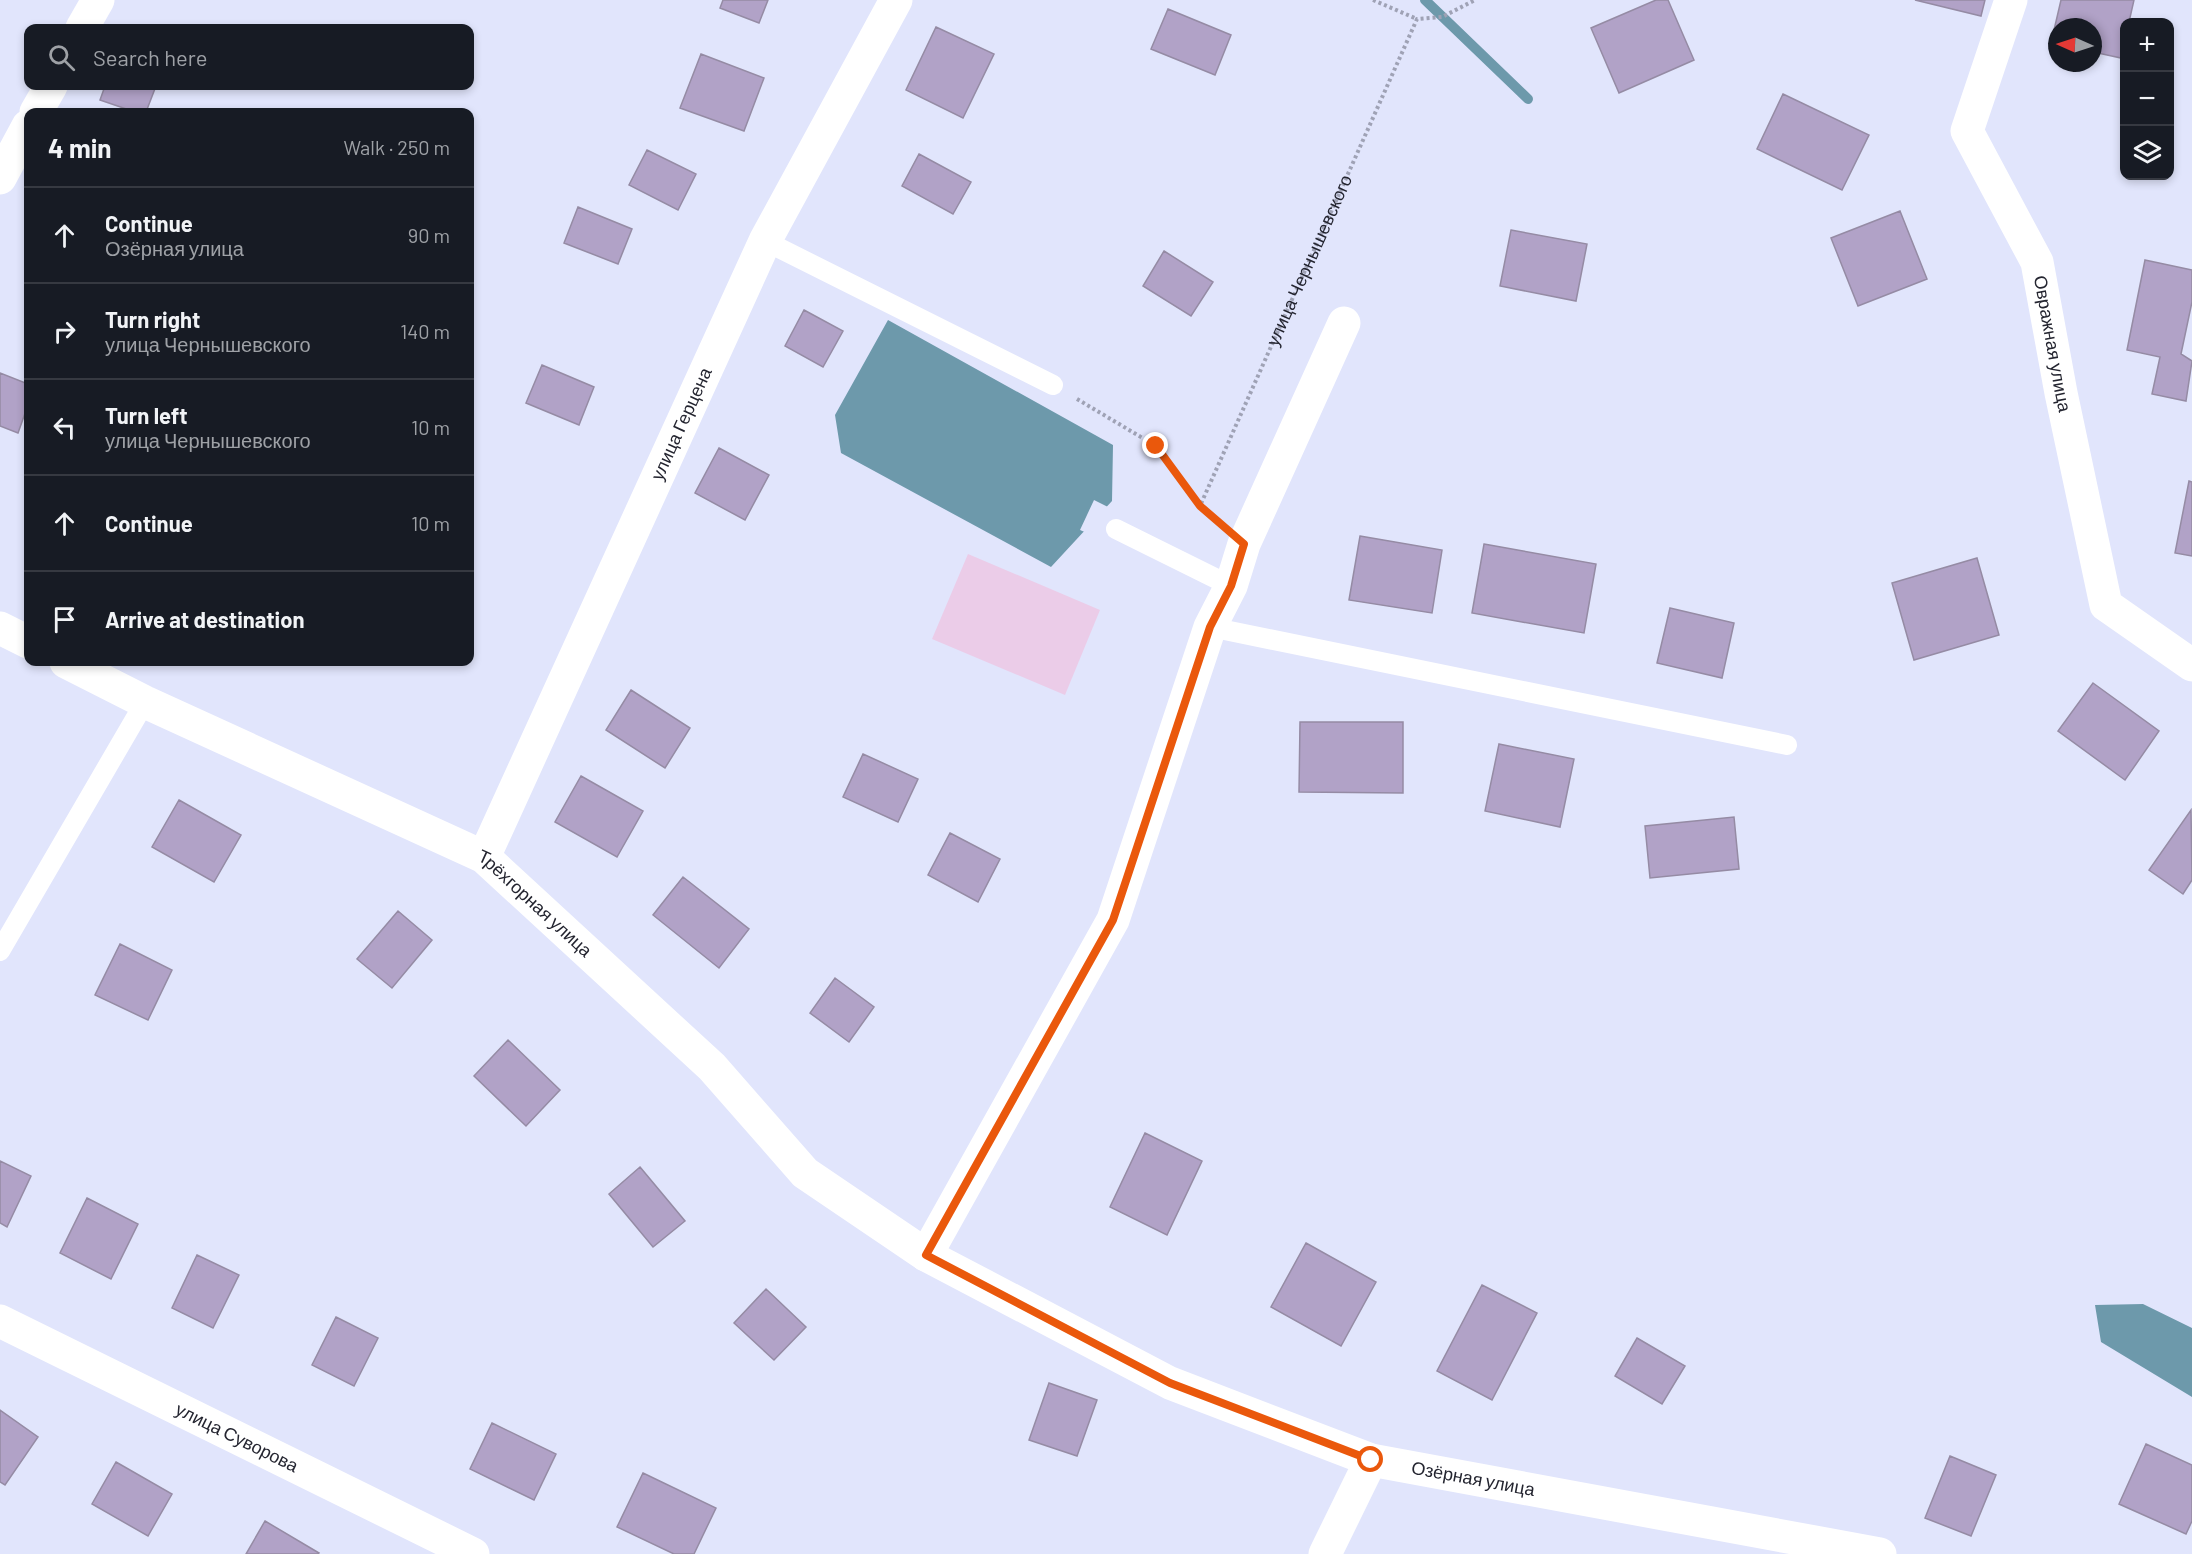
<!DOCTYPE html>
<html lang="en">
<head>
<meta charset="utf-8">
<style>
	body { margin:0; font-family:Barlow,sans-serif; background:#242831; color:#f1f3f6 }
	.controls { position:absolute; right:18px; top:18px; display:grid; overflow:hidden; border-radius:12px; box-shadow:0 3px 9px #0003 }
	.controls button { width:54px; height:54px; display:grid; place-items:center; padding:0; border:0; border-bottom:2px solid #363941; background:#171b24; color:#f1f3f6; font:30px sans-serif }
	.compass { position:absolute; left:2048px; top:18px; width:54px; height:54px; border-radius:50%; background:#171b24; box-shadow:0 3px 9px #0003; rotate:273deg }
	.stop { position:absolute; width:18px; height:18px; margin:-14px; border:4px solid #ea580c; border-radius:50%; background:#fff }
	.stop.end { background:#ea580c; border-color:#fff; box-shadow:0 2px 6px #0008 }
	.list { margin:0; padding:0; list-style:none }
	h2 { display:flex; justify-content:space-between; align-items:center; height:78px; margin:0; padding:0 24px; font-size:26px }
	h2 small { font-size:20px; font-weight:400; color:#9ea1a6 }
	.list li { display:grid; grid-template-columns:39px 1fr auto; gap:18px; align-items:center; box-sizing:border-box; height:96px; padding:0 24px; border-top:2px solid #363941 }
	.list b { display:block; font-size:22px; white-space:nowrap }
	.list p { margin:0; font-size:20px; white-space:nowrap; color:#9ea1a6 }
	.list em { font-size:20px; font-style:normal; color:#9ea1a6 }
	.icon { flex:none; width:33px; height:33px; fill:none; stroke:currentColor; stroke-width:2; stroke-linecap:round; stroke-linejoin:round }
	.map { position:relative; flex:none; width:2192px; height:1554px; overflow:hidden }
	.search { position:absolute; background:#171b24; box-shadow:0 3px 9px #0003; left:24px; top:24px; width:450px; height:66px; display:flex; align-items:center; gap:15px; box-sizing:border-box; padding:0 21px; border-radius:12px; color:#9ea1a6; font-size:22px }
	.panel { position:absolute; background:#171b24; box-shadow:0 3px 9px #0003; left:24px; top:108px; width:450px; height:558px; border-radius:12px }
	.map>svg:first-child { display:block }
	.green { fill:#ebcce8 }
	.water { fill:#6d99ab }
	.pier { fill:#e1e5fc }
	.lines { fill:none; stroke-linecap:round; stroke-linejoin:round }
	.stream { stroke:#6d99ab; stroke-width:10 }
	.building { fill:#b1a2c7; stroke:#958ba4; stroke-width:1.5 }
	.path { stroke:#9fa2b5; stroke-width:4; stroke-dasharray:3 3; stroke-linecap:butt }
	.lane { stroke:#fff; stroke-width:20 }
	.street { stroke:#fff; stroke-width:33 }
	.route { stroke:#ea580c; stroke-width:8 }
	.labels { text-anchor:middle; stroke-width:4.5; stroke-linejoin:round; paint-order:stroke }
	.street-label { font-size:18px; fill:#242530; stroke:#f1f3ff }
</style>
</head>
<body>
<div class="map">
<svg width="2192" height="1554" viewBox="0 0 2192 1554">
	<rect width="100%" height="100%" fill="#e1e5fc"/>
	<path class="green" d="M968 554 1100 610 1065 695 932 639Z"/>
	<path class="water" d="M888 320 1113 445 1112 501 1051 567 841 453 835 415Z
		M2143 1304 2192 1328V1397L2101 1342 2095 1305Z"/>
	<path class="pier" d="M1094 500 1110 508 1087 533 1080 530Z"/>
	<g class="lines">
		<path class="stream" d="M1425 0 1528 99"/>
	</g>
	<path class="building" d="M723 0H768L759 23 720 8Z
		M1656 0H1668L1694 60 1619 93 1591 28Z
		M1915 0H1985L1981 16Z
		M2061 0H2134L2129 22H2124V43L2121 58 2093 52V27H2057V44L2051 43Z
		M1168 9 1231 35 1215 75 1151 49Z
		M936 27 994 54 963 118 906 90Z
		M701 54 764 78 744 131 680 108Z
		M105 86H156L146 112H135L100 100Z
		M1783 94 1869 135 1842 190 1757 149Z
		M647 150 696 174 678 210 629 185Z
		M919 154 971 182 953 214 902 186Z
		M578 207 632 229 618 264 564 243Z
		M1900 211 1927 279 1858 306 1831 238Z
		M1511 230 1587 244 1576 301 1500 286Z
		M1164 251 1213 282 1191 316 1143 286Z
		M2145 260 2192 270V302L2181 354 2192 361 2186 401 2152 394 2160 357 2127 350Z
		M804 310 843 331 823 367 785 346Z
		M542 365 594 387 579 425 526 403Z
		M0 373 28 384V405L18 433 0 426Z
		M719 448 769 475 745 520 695 493Z
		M2189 481 2192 482V556L2175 553Z
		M1360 536 1442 550 1432 613 1349 600Z
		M1484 544 1596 564 1584 633 1472 613Z
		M1977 558 1999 635 1914 660 1892 583Z
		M1670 608 1734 623 1722 678 1657 663Z
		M2093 683 2159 731 2125 780 2058 731Z
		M631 690 690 728 665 768 606 730Z
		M1300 722H1403V793L1299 792Z
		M1499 744 1574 759 1560 827 1485 811Z
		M863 754 918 779 898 822 843 797Z
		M581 776 643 811 617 857 555 822Z
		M179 800 241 835 214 882 152 847Z
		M2191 810 2192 880 2183 894 2149 870Z
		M1734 817 1739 869 1650 878 1645 826Z
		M950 833 1000 859 978 902 928 875Z
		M683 877 749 929 719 968 653 915Z
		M398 911 432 940 392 988 357 959Z
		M120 944 172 970 148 1020 95 995Z
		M835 978 874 1007 849 1042 810 1013Z
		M508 1040 560 1090 526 1126 474 1076Z
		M1145 1133 1202 1161 1167 1235 1110 1207Z
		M0 1161 31 1176 7 1227 0 1223Z
		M640 1167 685 1221 653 1247 609 1194Z
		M87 1198 138 1224 111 1279 60 1253Z
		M1306 1243 1376 1282 1341 1346 1271 1307Z
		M197 1255 239 1275 213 1328 172 1308Z
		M1482 1285 1537 1313 1492 1400 1437 1371Z
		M766 1289 806 1327 774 1360 734 1323Z
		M336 1317 378 1338 354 1386 312 1365Z
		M1637 1338 1685 1366 1662 1404 1615 1376Z
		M1049 1383 1097 1400 1077 1456 1029 1440Z
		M0 1410 38 1437 5 1485 0 1482Z
		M492 1423 556 1454 534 1500 470 1469Z
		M2146 1444 2192 1465V1521L2186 1534 2119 1504Z
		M1950 1456 1996 1475 1971 1536 1925 1518Z
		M116 1462 172 1494 148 1536 92 1504Z
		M643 1473 716 1508 694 1554H674L617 1527Z
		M265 1521 319 1553 318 1554H246Z"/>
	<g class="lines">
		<g class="path">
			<path d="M1373 0 1417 19"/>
			<path d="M1077 399 1156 446 1200 506"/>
			<path id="s1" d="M1216 520 1200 506 1417 19 1442 17 1475 0"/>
		</g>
		<path class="lane" d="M765 241 1053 385
			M1116 529 1231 586
			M1210 627 1787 745
			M0 951 145 702"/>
		<g class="street">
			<path id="s2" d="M2011 0 1967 131 2037 262 2061 393 2106 605 2192 665"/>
			<path d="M82 28 98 0"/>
			<path d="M36 112 51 86"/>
			<path d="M0 178 28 126"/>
			<path d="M0 628 28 642"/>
			<path id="s3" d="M66 662 145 702 484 857 712 1067 805 1173 926 1255 1170 1383 1371 1460 1880 1554"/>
			<path id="s4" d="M484 857 765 241 896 0"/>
			<path d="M926 1255 1113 920 1210 627 1231 586 1244 544 1344 323"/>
			<path id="s5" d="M0 1321 473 1554"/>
			<path d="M1325 1554 1371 1460"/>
		</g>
	</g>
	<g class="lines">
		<path class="route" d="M1156 446 1200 506 1244 544 1231 586 1210 627 1113 920 926 1255 1170 1383 1371 1460"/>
	</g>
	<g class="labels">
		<g class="street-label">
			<text dy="6" stroke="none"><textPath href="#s1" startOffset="290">улица Чернышевского</textPath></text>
			<text dy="6" stroke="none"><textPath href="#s2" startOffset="370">Овражная улица</textPath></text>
			<text dy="6" stroke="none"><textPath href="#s4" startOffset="476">улица Герцена</textPath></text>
			<text dy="6" stroke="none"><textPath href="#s3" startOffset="530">Трёхгорная улица</textPath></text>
			<text dy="6" stroke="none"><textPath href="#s5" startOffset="264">улица Суворова</textPath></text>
			<text dy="6" stroke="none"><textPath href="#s3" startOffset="1653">Озёрная улица</textPath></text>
		</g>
	</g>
</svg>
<div class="controls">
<button>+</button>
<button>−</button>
<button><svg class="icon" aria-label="layers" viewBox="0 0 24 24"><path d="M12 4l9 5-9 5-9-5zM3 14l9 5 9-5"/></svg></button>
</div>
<svg class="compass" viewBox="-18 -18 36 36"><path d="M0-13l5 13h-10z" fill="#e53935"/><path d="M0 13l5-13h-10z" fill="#9ea1a6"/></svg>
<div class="stop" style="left:1371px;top:1460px"></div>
<div class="stop end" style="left:1156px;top:446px"></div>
<div class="search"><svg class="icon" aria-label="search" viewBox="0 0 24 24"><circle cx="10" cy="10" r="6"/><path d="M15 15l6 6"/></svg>Search here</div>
<section class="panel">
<h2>4 min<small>Walk · 250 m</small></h2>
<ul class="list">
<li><svg class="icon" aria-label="ahead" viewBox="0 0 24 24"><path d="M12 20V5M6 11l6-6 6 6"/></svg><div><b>Continue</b><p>Озёрная улица</p></div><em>90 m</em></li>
<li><svg class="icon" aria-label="right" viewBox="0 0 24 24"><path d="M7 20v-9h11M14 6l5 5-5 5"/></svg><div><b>Turn right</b><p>улица Чернышевского</p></div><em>140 m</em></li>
<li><svg class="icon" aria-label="left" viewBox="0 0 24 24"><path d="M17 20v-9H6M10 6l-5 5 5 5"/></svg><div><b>Turn left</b><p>улица Чернышевского</p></div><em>10 m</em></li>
<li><svg class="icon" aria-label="ahead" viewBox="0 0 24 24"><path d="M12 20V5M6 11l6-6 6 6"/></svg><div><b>Continue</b></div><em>10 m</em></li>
<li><svg class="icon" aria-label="arrive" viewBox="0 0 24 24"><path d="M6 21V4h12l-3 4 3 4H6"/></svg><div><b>Arrive at destination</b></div></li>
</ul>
</section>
</div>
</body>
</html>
